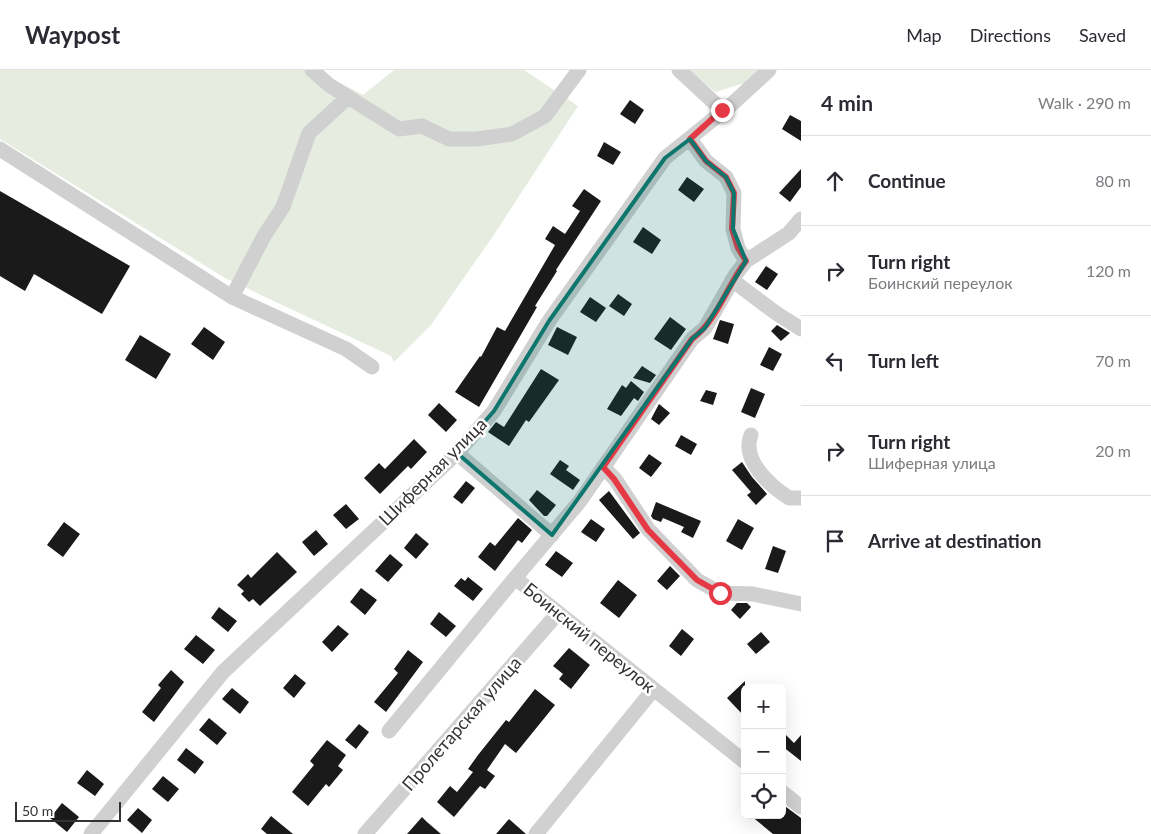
<!DOCTYPE html>
<html lang="en">
<head>
<meta charset="utf-8">
<style>
	body { margin:0; font-family:Lato,sans-serif; background:#f2f2f3; color:#2b2b33 }
	.controls { position:absolute; right:15px; bottom:15px; display:grid; overflow:hidden; border-radius:8px; box-shadow:0 5px 20px #0002 }
	.controls button { width:45px; height:45px; display:grid; place-items:center; padding:0; border:0; border-bottom:1px solid #e1e1e2; background:#fff; color:#2b2b33; font:25px sans-serif }
	.scale { position:absolute; left:15px; bottom:12px; width:106px; box-sizing:border-box; padding-left:5px; border:2px solid #333; border-top:0; font-size:14px; line-height:18px; white-space:nowrap; color:#333; -webkit-text-stroke:4px #fff; paint-order:stroke }
	.stop { position:absolute; width:15px; height:15px; margin:-11px; border:4px solid #e63946; border-radius:50%; background:#fff }
	.stop.end { background:#e63946; border-color:#fff; box-shadow:0 1px 5px #0008 }
	.list { margin:0; padding:0; list-style:none }
	h2 { display:flex; justify-content:space-between; align-items:center; height:65px; margin:0; padding:0 20px; font-size:21px }
	h2 small { font-size:16px; font-weight:400; color:#7c7c81 }
	.list li { display:grid; grid-template-columns:32px 1fr auto; gap:15px; align-items:center; box-sizing:border-box; height:90px; padding:0 20px; border-top:1px solid #e1e1e2 }
	.list b { display:block; font-size:19px; white-space:nowrap }
	.list p { margin:0; font-size:16px; white-space:nowrap; color:#7c7c81 }
	.list em { font-size:16px; font-style:normal; color:#7c7c81 }
	.icon { flex:none; width:28px; height:28px; fill:none; stroke:currentColor; stroke-width:2; stroke-linecap:round; stroke-linejoin:round }
	.map { position:relative; flex:none; width:801px; height:764px; overflow:hidden }
	header { display:flex; align-items:center; gap:30px; box-sizing:border-box; height:70px; padding:0 25px; background:#fff; border-bottom:1px solid #e1e1e2 }
	header strong { font-size:24px }
	nav { display:flex; gap:28px; margin-inline-start:auto; font-size:18px }
	main { display:flex }
	aside { flex:1; background:#fff }
	.map>svg:first-child { display:block }
	.green { fill:#e6ecdf }
	.building { fill:#1a1a1a }
	.lines { fill:none; stroke-linecap:round; stroke-linejoin:round }
	.minor { stroke:#d0d0d0; stroke-width:15 }
	.route { stroke:#e63946; stroke-width:6 }
	.marked { fill:#0f766e; fill-opacity:0.2; stroke:#0f766e; stroke-width:4; stroke-linejoin:round }
	.labels { text-anchor:middle; stroke-width:5; stroke-linejoin:round; paint-order:stroke }
	.street-label { font-size:18px; fill:#333; stroke:#fff }
</style>
</head>
<body>
<header>
<strong>Waypost</strong>
<nav><a>Map</a><a>Directions</a><a>Saved</a></nav>
</header>
<main>
<div class="map">
<svg width="801" height="764" viewBox="0 0 801 764">
	<rect width="100%" height="100%" fill="#fff"/>
	<path class="green" d="M0 0H316L363 25 394 0H524L578 36 493 166 431 255 394 292 391 286 225 208 0 69Z
		M689 0H760L750 13C738 13 726 20 715 22Z"/>
	<path class="building" d="M630 30 644 40 635 54 620 44Z
		M790 45 801 51V71L782 59Z
		M604 72 621 82 613 95 597 86Z
		M801 99V117L790 132 779 123Z
		M687 107 704 119 694 132 678 120Z
		M584 119 601 131 556 200 557 201 535 236 537 237 479 337 455 322 480 286 481 287 497 257 505 261 555 175 545 169 553 156 565 164 580 141 572 136Z
		M0 121 130 196 102 244 34 204 25 221 0 206Z
		M643 157 661 170 652 184 633 172Z
		M766 196 778 204 767 220 755 212Z
		M618 224 632 234 624 246 609 236Z
		M590 227 606 238 596 252 580 242Z
		M670 247 686 259 671 280 654 269Z
		M720 250 734 254 728 274 713 269Z
		M777 255 790 263 781 271 771 261Z
		M204 257 225 272 213 290 191 274Z
		M557 257 577 267 568 285 548 275Z
		M140 265 171 284 156 309 125 290Z
		M769 277 782 284 773 301 760 295Z
		M642 296 656 305 650 313 633 308Z
		M541 299 559 310 529 352 526 350 509 376 488 362 496 352 504 357Z
		M631 311 644 322 638 331 634 328 621 346 607 339 622 315 626 318Z
		M751 318 765 324 755 348 741 342Z
		M706 320 717 323 713 335 700 331Z
		M439 333 457 350 446 362 428 345Z
		M659 334 670 343 659 355 651 349Z
		M681 365 697 374 691 385 675 376Z
		M414 369 427 382 411 399 408 396 380 424 364 408 379 393 385 399Z
		M649 384 662 393 651 407 639 398Z
		M560 390 569 396 566 400 580 410 573 420 550 404Z
		M742 392 752 407 767 424 756 435 747 425 751 422 732 400Z
		M466 411 475 418 462 434 453 427Z
		M537 420 556 435 547 446H544L529 430Z
		M609 421 640 463 633 469 599 430Z
		M656 432 701 451 693 468 681 462 684 457 663 448 661 452 653 449 651 446Z
		M346 434 359 449 346 459 333 445Z
		M518 448 532 460 522 473 518 470 495 501 478 487 490 472 495 476Z
		M591 449 605 459 596 472 581 462Z
		M738 449 754 458 742 480 726 471Z
		M64 452 80 464 63 487 47 475Z
		M316 460 328 474 314 486 302 472Z
		M416 463 429 474 416 489 404 478Z
		M773 476 786 481 778 503 765 499Z
		M556 481 573 493 562 507 545 495Z
		M277 482 297 502 260 536 253 529 249 532 241 524 244 521 237 515 248 504 251 508Z
		M390 484 403 495 388 512 375 501Z
		M670 496 680 506 667 520 657 511Z
		M468 507 483 519 473 531 454 516 461 508 465 511Z
		M618 510 637 525 619 548 600 533Z
		M361 518 377 530 365 545 350 532Z
		M737 533H747L751 537 740 549 731 540Z
		M219 537 237 551 228 562 211 548Z
		M439 542 456 556 446 567 430 554Z
		M338 555 349 564 332 582 322 572Z
		M682 559 694 569 681 586 669 576Z
		M761 562 770 572 756 584 747 574Z
		M196 565 215 580 203 594 184 579Z
		M569 578 590 595 571 619 559 609 563 604 553 596Z
		M408 580 423 592 386 642 374 632 398 603 394 599Z
		M171 600 184 612 154 652 142 642 161 618 158 615Z
		M295 604 306 613 294 628 283 618Z
		M745 611V647L727 628Z
		M232 618 249 632 240 644 222 629Z
		M535 619 555 635 516 683 505 674 487 700 495 706 485 719 480 716 454 747 437 732 450 716 457 722 473 702 468 699 478 685 506 650 509 652Z
		M209 648 227 663 217 675 199 660Z
		M359 654 369 662 356 679 345 670Z
		M782 661 794 673 801 665V691L782 676Z
		M327 670 346 685 338 696 343 700 329 717 326 714 308 736 292 722 314 695 310 691Z
		M186 678 204 692 195 704 177 690Z
		M87 700 104 714 95 726 77 713Z
		M163 706 179 719 168 732 152 719Z
		M62 733 79 747 67 762 50 748Z
		M782 734 801 748V764H773L750 745H782Z
		M138 738 152 750 142 763 127 750Z
		M271 746 293 764H267L261 759Z
		M422 747 427 752 441 764H407Z
		M509 749 526 764H496Z"/>
	<g class="lines">
		<path class="minor" d="M312 0 329 15 399 59 422 56 449 69H477L512 64 545 46 579 0
			M679 0 722 40
			M690 69 706 91 726 107 734 123 733 159 738 178 746 191
			M0 79 232 227 346 279 372 297
			M732 210 776 243 801 259
			M232 227 264 166 283 137 309 63 348 27
			M751 365C741 390 770 416 789 428H801
			M457 383 552 465
			M603 397 615 409 648 459 697 510 720 523 753 524 801 534
			M389 661 515 508
			M745 692 515 508 580 431 692 269 705 258 736 204 746 191 789 163 801 149
			M782 722 801 737
			M91 764 223 602 457 383 494 341 549 251 665 88 731 35 769 0
			M365 764 558 543
			M536 764 653 620"/>
	</g>
	<g class="lines">
		<path class="route" d="M720 523 697 510 648 460 614 409 603 397 692 269C718 250 727 215 746 191L738 178 732 159 734 123 726 107 706 91 690 69 722 40"/>
	</g>
	<path class="marked" d="M690 69 706 91 726 107 734 123 733 159 746 191 705 258 692 269 552 465 457 383 494 341 549 251 665 88Z"/>
	<g class="labels">
		<g class="street-label">
			<text transform="translate(433 402) rotate(-45)" y="6">Шиферная улица</text>
			<text transform="translate(589 568) rotate(39)" y="6">Боинский переулок</text>
			<text transform="translate(462 654) rotate(-49)" y="6">Пролетарская улица</text>
		</g>
	</g>
</svg>
<div class="controls">
<button>+</button>
<button>−</button>
<button><svg class="icon" aria-label="locate" viewBox="0 0 24 24"><circle cx="12" cy="12" r="6"/><path d="M12 2v4M12 18v4M2 12h4M18 12h4"/></svg></button>
</div>
<div class="scale">50 m</div>
<div class="stop" style="left:720px;top:523px"></div>
<div class="stop end" style="left:722px;top:40px"></div>
</div>
<aside>
<h2>4 min<small>Walk · 290 m</small></h2>
<ul class="list">
<li><svg class="icon" aria-label="ahead" viewBox="0 0 24 24"><path d="M12 20V5M6 11l6-6 6 6"/></svg><div><b>Continue</b></div><em>80 m</em></li>
<li><svg class="icon" aria-label="right" viewBox="0 0 24 24"><path d="M7 20v-9h11M14 6l5 5-5 5"/></svg><div><b>Turn right</b><p>Боинский переулок</p></div><em>120 m</em></li>
<li><svg class="icon" aria-label="left" viewBox="0 0 24 24"><path d="M17 20v-9H6M10 6l-5 5 5 5"/></svg><div><b>Turn left</b></div><em>70 m</em></li>
<li><svg class="icon" aria-label="right" viewBox="0 0 24 24"><path d="M7 20v-9h11M14 6l5 5-5 5"/></svg><div><b>Turn right</b><p>Шиферная улица</p></div><em>20 m</em></li>
<li><svg class="icon" aria-label="arrive" viewBox="0 0 24 24"><path d="M6 21V4h12l-3 4 3 4H6"/></svg><div><b>Arrive at destination</b></div></li>
</ul>
</aside>
</main>
</body>
</html>
